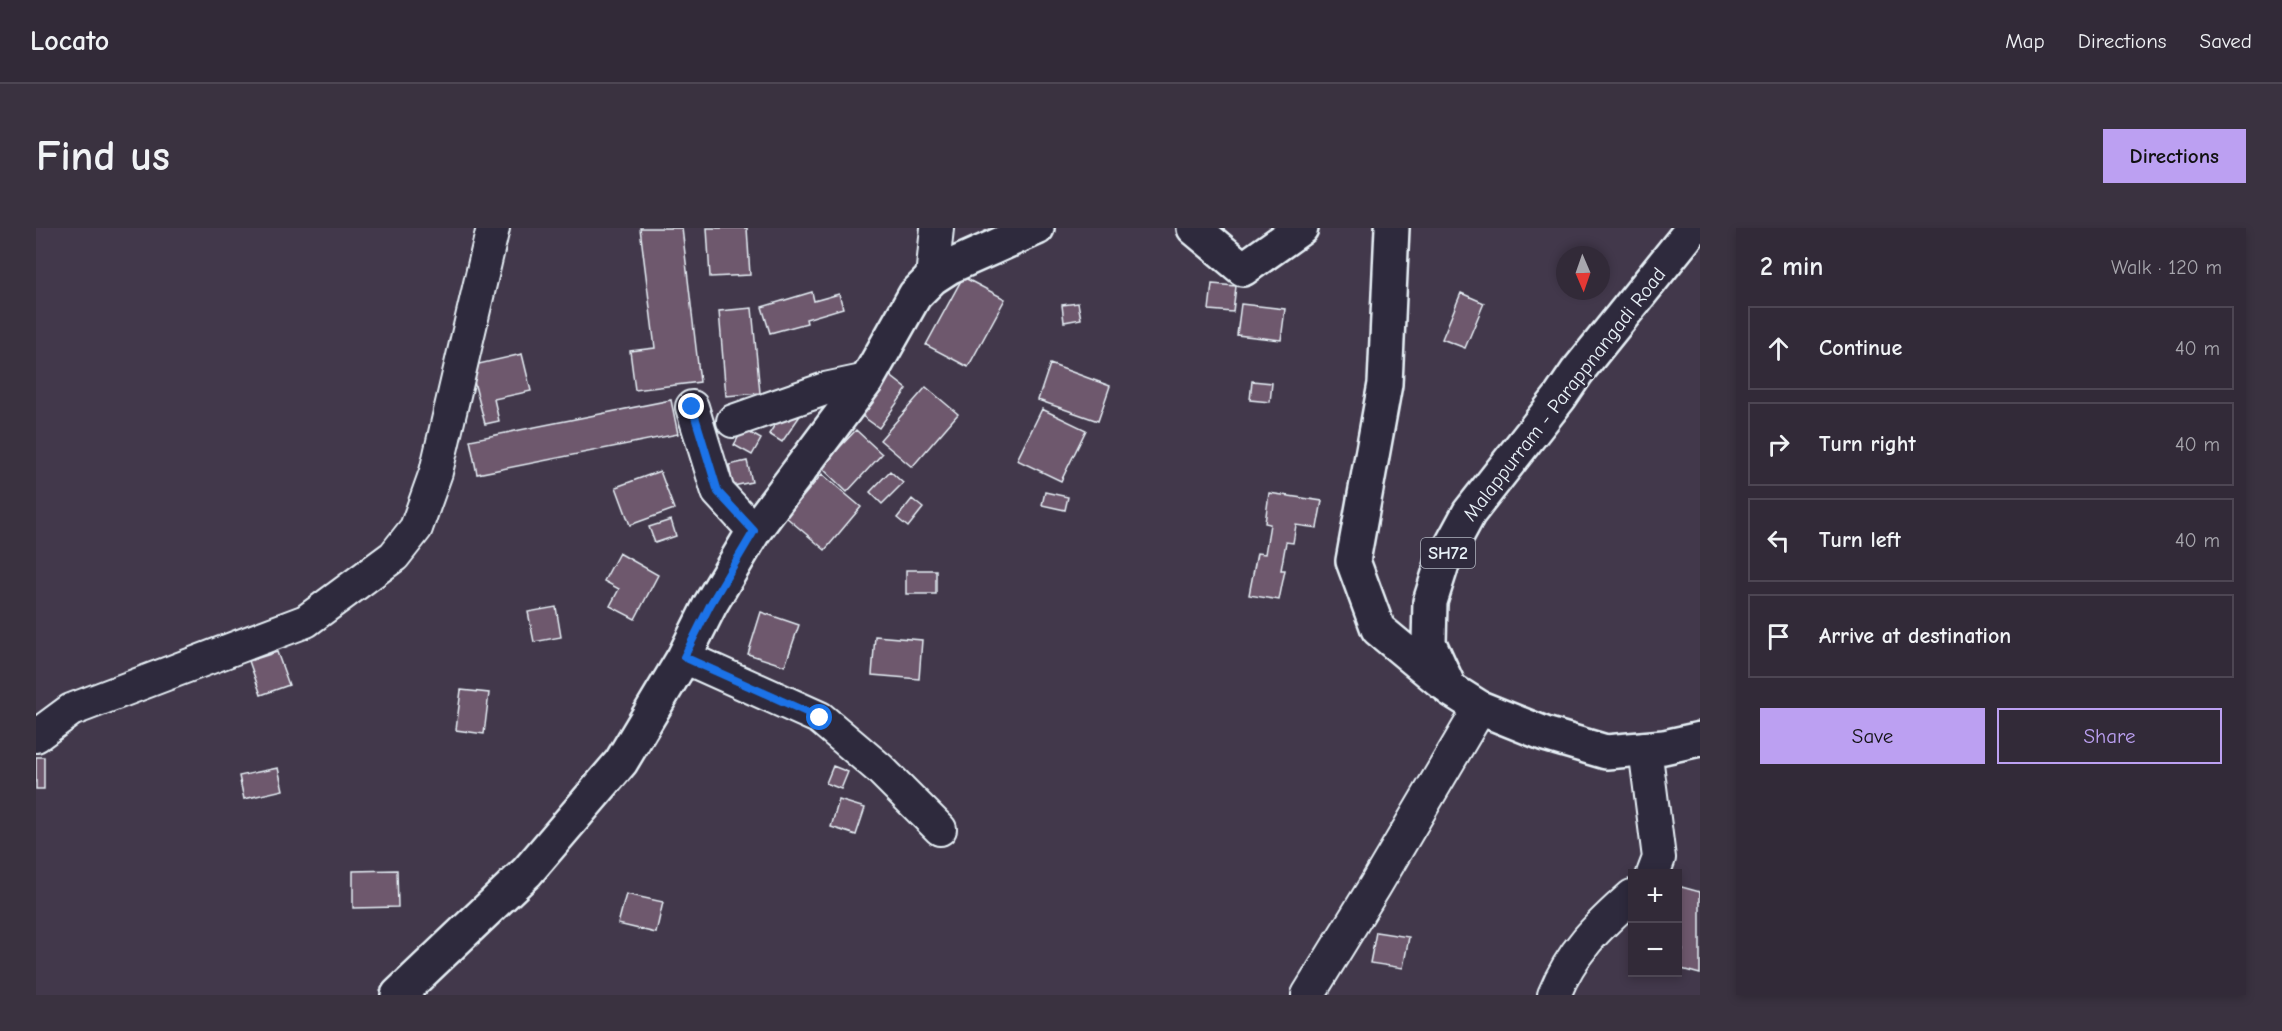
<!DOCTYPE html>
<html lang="en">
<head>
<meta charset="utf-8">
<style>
	body { margin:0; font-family:"Comic Neue",sans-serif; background:#3a3240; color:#f1f3f6 }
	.controls { position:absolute; right:18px; bottom:18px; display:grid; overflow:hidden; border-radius:0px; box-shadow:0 3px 9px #0003 }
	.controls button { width:54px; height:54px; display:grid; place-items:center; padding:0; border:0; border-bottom:2px solid #4d4653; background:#322a38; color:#f1f3f6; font:30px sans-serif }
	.compass { position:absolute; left:1520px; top:18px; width:54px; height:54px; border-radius:50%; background:#322a38; box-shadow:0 3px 9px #0003; rotate:178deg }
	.stop { position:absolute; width:18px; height:18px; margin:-14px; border:4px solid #1a73e8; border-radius:50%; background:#fff }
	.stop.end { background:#1a73e8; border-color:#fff; box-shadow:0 2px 6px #0008 }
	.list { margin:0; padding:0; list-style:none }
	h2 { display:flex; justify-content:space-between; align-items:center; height:78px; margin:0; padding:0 24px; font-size:26px }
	h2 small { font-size:20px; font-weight:400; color:#a8a7ae }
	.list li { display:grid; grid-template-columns:39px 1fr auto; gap:18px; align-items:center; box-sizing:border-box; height:84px; margin:0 12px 12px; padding:0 12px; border:2px solid #4d4653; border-radius:0px }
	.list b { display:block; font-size:22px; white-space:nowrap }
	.list em { font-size:20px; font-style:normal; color:#a8a7ae }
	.actions { display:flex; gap:12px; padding:18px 24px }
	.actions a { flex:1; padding:14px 0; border:2px solid #bca0f2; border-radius:0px; text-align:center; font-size:21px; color:#bca0f2 }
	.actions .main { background:#bca0f2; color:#111 }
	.icon { flex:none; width:33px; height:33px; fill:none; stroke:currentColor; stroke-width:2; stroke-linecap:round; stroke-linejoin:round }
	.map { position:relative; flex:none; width:1664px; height:767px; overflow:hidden; border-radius:0px }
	header { display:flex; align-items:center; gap:36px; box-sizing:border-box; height:84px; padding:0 30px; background:#322a38; border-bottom:2px solid #4d4653 }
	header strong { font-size:28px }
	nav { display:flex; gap:33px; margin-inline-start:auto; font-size:21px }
	.intro { display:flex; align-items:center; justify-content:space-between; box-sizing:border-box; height:144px; padding:0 36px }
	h1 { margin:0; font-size:42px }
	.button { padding:15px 27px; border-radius:0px; background:#bca0f2; color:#111; font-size:21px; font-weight:700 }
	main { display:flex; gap:36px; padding:0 36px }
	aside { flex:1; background:#322a38; border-radius:0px; box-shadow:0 3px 9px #0003 }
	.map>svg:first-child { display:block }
	.building { fill:#6e586d; stroke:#e8f1f8; stroke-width:1.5 }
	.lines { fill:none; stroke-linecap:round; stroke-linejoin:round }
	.minor-casing { stroke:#e8f1f8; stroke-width:36 }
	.major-casing { stroke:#e8f1f8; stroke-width:38 }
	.minor { stroke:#2f2a3d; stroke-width:32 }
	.major { stroke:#2f2a3d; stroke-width:33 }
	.route { stroke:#1a73e8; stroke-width:8 }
	.labels { text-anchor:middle; stroke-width:5; stroke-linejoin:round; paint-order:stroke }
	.shield { fill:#2f2a3d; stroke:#b0b5c0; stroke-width:1.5 }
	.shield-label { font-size:18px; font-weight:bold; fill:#e8f1f8 }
	.street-label { font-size:20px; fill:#e8f1f8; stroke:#2f2a3d }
</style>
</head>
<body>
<header>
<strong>Locato</strong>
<nav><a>Map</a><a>Directions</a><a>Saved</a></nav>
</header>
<div class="intro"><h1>Find us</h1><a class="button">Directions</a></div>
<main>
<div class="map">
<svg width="1664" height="767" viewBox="0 0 1664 767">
	<rect width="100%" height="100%" fill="#42384b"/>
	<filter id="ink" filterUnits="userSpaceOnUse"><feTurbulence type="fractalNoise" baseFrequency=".0167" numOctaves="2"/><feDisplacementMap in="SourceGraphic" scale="12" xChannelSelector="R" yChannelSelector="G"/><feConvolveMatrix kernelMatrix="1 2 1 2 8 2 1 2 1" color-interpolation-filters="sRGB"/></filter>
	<g filter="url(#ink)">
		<path class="building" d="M604 0H646L664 154 599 162 594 123 619 120Z
			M671 0H711L714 47 674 49Z
			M927 49 969 71 932 139 890 117Z
			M1176 56 1200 58 1197 84 1173 82Z
			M776 64 778 73 803 66 807 80 770 91 771 95 734 105 726 79Z
			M1425 65 1448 75 1429 120 1406 111Z
			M1042 75 1045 91 1028 94 1026 77Z
			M1205 76 1249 81 1245 112 1201 107Z
			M716 80 724 165 690 168 683 83Z
			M486 126 495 163 458 171 463 193 449 196 434 138Z
			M1014 136 1074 158 1062 193 1002 172Z
			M848 143 871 161 843 200 818 182Z
			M1216 153 1236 155 1234 174 1214 172Z
			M890 159 922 186 876 239 844 212Z
			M635 172 642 206 441 246 434 212Z
			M752 176 766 185 746 214 733 206Z
			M1006 181 1050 202 1025 253 981 232Z
			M707 201 725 211 716 227 698 217Z
			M820 202 846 226 811 264 785 239Z
			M711 233 716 254 697 258 693 237Z
			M624 243 638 281 594 297 580 259Z
			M854 243 867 255 846 276 834 264Z
			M786 246 825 279 789 322 750 289Z
			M1009 264 1032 269 1029 282 1006 277Z
			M1233 265 1286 273 1281 300 1260 297 1257 315 1250 314 1245 342H1249L1243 372 1213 367 1221 325 1229 326 1234 296 1229 295Z
			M876 271 887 280 872 299 861 290Z
			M635 292 640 308 619 315 613 299Z
			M583 325 622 347 599 391 574 378 583 361 568 353Z
			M870 342H900V366H870Z
			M520 379 525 409 498 414 492 384Z
			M725 384 763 397 749 438 712 426Z
			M839 408 886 412 883 451 836 447Z
			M241 424 253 457 225 467 213 433Z
			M425 462 453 465 448 506 420 502Z
			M0 529H8V561H0Z
			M797 538 812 544 805 561 790 555Z
			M242 540 247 562 208 571 203 548Z
			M803 572 829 580 820 607 795 599Z
			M361 642 362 679 317 680V643Z
			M1642 658 1664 664V746L1642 740 1647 722 1642 720Z
			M590 666 627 674 620 705 582 696Z
			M1340 704 1373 709 1367 740 1334 735Z"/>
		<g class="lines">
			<defs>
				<path id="minor" d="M896 50 901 0
					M656 179 682 264 718 303
					M697 193 789 161 831 152
					M648 429 784 490 844 541 904 601
					M0 508 35 482 270 393 358 328 380 300 400 244 457 0
					M1609 520 1623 630 1617 646
					M1272 767 1339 658 1444 480
					M1518 767C1536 723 1561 699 1596 668"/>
				<path id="major" d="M1158 0 1207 41 1265 0
					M1356 0 1349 156 1317 333 1342 401 1407 455
					M1657 0 1541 144 1524 169 1433 285 1407 333 1394 374 1393 415 1414 461 1444 480 1509 506 1570 524 1628 519 1664 511
					M362 767 491 644 585 534 648 429 674 377 718 303 831 152 879 67 896 50 913 39 1001 0"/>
			</defs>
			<use href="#minor" class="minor-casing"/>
			<use href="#major" class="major-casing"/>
			<use href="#minor" class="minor"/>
			<use href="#major" class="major"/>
		</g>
	</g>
	<g class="lines" filter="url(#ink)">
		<path class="route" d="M656 179 682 264 718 303 674 377 648 429 784 490"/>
	</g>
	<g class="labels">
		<rect class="shield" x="1385" y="310" width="54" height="30" rx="4.5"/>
		<g class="shield-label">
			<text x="1412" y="331">SH72</text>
		</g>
		<g class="street-label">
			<text transform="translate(1528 166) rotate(-52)" y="7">Malappurram - Parappnangadi Road</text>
		</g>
	</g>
</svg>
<div class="controls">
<button>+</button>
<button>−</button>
</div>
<svg class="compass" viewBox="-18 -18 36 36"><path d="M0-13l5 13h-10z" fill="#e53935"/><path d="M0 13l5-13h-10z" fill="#a8a7ae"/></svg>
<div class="stop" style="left:784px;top:490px"></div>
<div class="stop end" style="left:656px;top:179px"></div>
</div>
<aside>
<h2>2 min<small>Walk · 120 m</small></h2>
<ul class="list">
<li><svg class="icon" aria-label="ahead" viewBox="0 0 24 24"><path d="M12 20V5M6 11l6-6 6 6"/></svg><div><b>Continue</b></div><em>40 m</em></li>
<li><svg class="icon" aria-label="right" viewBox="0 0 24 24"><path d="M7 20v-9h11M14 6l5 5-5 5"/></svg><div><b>Turn right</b></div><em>40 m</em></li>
<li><svg class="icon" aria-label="left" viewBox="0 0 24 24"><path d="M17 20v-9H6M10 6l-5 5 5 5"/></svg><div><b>Turn left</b></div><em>40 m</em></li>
<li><svg class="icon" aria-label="arrive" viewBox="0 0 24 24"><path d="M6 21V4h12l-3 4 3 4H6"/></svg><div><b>Arrive at destination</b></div></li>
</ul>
<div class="actions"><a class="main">Save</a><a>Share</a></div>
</aside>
</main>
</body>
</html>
